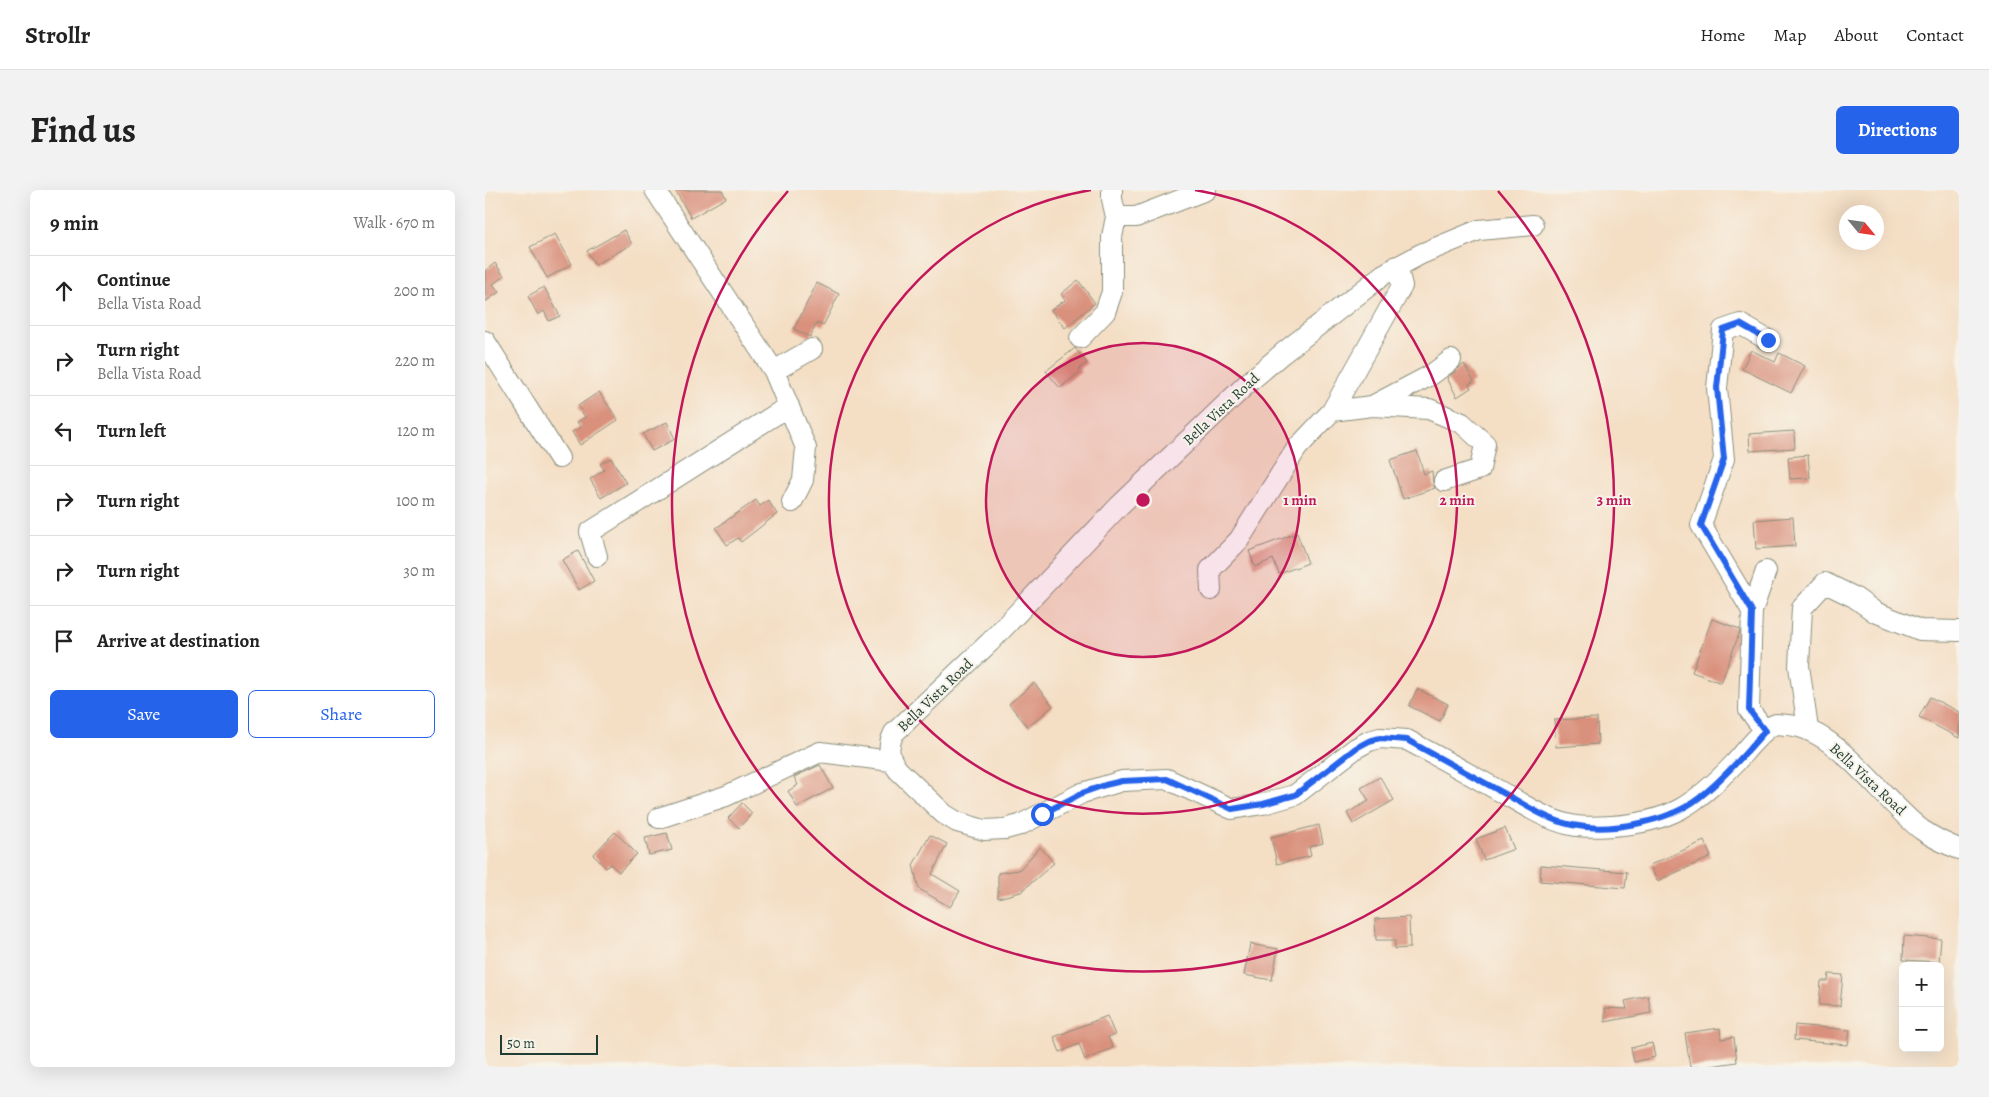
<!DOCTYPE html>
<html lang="en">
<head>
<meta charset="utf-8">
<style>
	body { margin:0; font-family:Alegreya,serif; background:#f2f2f2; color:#222 }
	.controls { position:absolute; right:15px; bottom:15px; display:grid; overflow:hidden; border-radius:8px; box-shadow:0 5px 20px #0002 }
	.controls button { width:45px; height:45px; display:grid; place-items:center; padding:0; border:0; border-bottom:1px solid #e0e0e0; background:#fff; color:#222; font:25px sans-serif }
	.compass { position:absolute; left:1354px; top:15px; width:45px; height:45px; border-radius:50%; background:#fff; box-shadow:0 5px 20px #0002; rotate:119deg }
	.scale { position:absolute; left:15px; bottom:12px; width:98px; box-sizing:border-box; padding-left:5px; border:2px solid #1f3d34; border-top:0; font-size:14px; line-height:18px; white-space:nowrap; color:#1f3d34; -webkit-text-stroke:4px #f7f3e8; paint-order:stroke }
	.stop { position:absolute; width:15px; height:15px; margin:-11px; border:4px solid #2563eb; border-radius:50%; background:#fff }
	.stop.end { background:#2563eb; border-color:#fff; box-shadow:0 1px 5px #0008 }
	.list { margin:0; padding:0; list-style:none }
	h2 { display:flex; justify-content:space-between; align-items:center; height:65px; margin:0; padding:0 20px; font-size:21px }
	h2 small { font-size:16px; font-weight:400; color:#767676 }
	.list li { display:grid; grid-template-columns:32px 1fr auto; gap:15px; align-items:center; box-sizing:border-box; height:70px; padding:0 20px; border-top:1px solid #e0e0e0 }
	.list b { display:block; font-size:19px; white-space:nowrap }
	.list p { margin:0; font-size:16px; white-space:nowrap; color:#767676 }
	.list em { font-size:16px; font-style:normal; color:#767676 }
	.actions { display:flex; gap:10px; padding:15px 20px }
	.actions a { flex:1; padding:11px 0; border:1px solid #2563eb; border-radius:8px; text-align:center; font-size:18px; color:#2563eb }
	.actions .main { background:#2563eb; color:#fff }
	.icon { flex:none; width:28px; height:28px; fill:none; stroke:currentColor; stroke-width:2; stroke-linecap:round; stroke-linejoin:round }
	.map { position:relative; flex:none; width:1474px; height:877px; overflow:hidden; border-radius:8px }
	header { display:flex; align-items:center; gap:30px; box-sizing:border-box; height:70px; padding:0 25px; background:#fff; border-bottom:1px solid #e0e0e0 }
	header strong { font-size:24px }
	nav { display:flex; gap:28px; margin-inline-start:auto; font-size:18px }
	.intro { display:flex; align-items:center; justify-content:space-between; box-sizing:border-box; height:120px; padding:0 30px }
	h1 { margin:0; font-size:35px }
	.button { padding:12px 22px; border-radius:8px; background:#2563eb; color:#fff; font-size:18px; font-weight:700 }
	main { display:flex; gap:30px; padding:0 30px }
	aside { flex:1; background:#fff; border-radius:8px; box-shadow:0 5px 20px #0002 }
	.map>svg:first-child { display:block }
	.building { fill:#d9907b }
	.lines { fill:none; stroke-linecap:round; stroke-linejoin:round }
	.minor-casing { stroke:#8a8e7c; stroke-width:22 }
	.minor { stroke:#fff; stroke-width:20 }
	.route { stroke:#2563eb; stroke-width:6 }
	.ring { fill:none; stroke:#c2185b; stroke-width:2.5 }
	.labels { text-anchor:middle; stroke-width:4; stroke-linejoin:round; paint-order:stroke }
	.street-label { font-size:15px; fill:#1f3d34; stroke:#f7f3e8 }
	.centre { fill:#c2185b; stroke:#f7f3e8; stroke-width:2.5 }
	.ring-label { font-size:15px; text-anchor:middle; font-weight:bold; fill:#c2185b; stroke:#f7f3e8; stroke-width:4; stroke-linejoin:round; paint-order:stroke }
</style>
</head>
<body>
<header>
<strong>Strollr</strong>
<nav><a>Home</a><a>Map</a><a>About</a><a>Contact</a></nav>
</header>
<div class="intro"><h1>Find us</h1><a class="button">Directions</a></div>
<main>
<aside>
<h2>9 min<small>Walk · 670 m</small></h2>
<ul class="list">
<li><svg class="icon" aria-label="ahead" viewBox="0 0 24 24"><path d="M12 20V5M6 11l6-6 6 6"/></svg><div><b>Continue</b><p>Bella Vista Road</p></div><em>200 m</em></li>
<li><svg class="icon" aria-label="right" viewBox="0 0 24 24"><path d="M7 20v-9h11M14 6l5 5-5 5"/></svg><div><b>Turn right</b><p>Bella Vista Road</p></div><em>220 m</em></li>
<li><svg class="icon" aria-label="left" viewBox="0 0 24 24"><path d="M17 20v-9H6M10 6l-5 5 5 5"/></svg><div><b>Turn left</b></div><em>120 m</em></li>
<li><svg class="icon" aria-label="right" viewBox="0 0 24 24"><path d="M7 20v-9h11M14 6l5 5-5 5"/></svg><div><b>Turn right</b></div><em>100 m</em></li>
<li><svg class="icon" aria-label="right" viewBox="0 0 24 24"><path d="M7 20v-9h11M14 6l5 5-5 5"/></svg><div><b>Turn right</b></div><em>30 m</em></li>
<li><svg class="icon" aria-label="arrive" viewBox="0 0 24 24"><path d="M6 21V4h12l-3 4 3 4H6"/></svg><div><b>Arrive at destination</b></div></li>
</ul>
<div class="actions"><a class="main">Save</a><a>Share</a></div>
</aside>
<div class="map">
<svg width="1474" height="877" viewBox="0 0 1474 877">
	<rect width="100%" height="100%" fill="#f7f3e8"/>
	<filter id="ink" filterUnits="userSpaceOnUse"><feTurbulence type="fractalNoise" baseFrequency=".02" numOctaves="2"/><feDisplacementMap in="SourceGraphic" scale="10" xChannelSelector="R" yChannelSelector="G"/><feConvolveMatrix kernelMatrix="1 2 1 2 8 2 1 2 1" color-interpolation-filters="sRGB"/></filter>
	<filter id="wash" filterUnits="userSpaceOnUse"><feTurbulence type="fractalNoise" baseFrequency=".0096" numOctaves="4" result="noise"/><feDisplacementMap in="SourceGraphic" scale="20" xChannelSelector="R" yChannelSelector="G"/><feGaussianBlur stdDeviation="1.12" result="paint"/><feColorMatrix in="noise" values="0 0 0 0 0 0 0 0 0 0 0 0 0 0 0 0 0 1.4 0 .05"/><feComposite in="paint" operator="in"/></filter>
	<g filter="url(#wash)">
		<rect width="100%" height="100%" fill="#f4dec4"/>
		<g id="blocks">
			<path class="building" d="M190 0H237L241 8 206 28Z
				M139 40 147 54 110 75 102 61Z
				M70 44 87 74 62 88 45 57Z
				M10 73 19 86 8 94 14 102 0 112V81Z
				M593 90 610 113 580 138 566 120 580 110 576 104Z
				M332 93 354 104 338 136 332 133 325 147 309 139Z
				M59 97 75 126 64 131 59 121 53 125 43 106Z
				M590 158 602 173 594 179 596 181 575 198 561 181Z
				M1266 160 1290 172 1294 163 1320 176 1306 203 1257 179Z
				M979 174 989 191 984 194 986 198 972 207 962 188Z
				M114 202 133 230 95 255 87 242 96 237 92 232 100 227 93 216Z
				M182 232 190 249 167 261 158 244Z
				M1309 241 1310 258 1265 261 1264 244Z
				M932 261 939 284 947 281 948 294 950 298 918 309 905 270Z
				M1323 265 1325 288 1305 289 1303 267Z
				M126 268 141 293 116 308 105 289 119 280 115 274Z
				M271 310 275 316 283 310 292 324 256 352 253 348 242 355 231 338Z
				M1308 327 1310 356 1271 359 1269 330Z
				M812 343 823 373 794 384 788 369 770 377 764 361Z
				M93 361 109 391 94 400 77 370Z
				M1227 429 1255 439 1254 444 1236 493 1207 482Z
				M549 493 568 516 543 537 524 514Z
				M932 499 963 514 955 531 924 516Z
				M1445 507 1474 522V548L1434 527Z
				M1112 528 1113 554 1071 557 1069 530Z
				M335 575 348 598 312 617 303 601 313 595 309 587Z
				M895 587 909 610 868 634 862 623 884 611 876 598Z
				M257 613 267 623 254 638 243 628Z
				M834 635 838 653 824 657 826 666 792 674 786 647Z
				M1020 638 1029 659 999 670 991 649Z
				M130 642 152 664 134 682 125 674 121 678 108 665Z
				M182 643 187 660 164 665 160 648Z
				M445 645 462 654 447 684 475 701 465 717 434 699 428 675Z
				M1219 651 1226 667 1172 691 1165 675Z
				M555 657 569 673 536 702 513 708V683L534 680Z
				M1056 675 1142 682 1140 698 1055 691Z
				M924 727 925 758 910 759V750H891L890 729Z
				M1419 746 1456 749 1454 772 1418 770Z
				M765 754 793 759 787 790 759 785Z
				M1344 784 1358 785 1355 816 1334 815 1336 791H1343Z
				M1163 806 1166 823 1120 832V818L1142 819 1140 811Z
				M622 826 630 845 623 847 628 858 600 870 594 854 575 862 569 847Z
				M1310 835 1365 840 1363 855 1309 850Z
				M1235 838 1236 849 1249 847 1252 872 1219 877H1205L1200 843Z
				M1167 853 1170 867 1149 872 1146 858Z"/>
		</g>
	</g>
	<g filter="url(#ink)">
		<use href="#blocks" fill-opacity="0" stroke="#8a8e7c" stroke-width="1"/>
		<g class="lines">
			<defs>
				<path id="minor" d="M170 0 289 181 321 258 318 290 307 312
					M631 27H651L721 0
					M1048 35 994 40 936 64 899 84 798 163 764 192 634 316 505 452 409 543C402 557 403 567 413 580L459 624 472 632 499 640 520 639 535 635 597 603 637 591 682 589 747 619 778 614 810 605 871 558 884 551 895 548 922 550C954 567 986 585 1018 603 1039 615 1062 630 1086 635 1099 638 1114 637 1127 636 1186 632 1210 615 1250 573 1260 562 1278 538 1291 534 1295 534 1299 535 1303 535 1353 539 1398 611 1437 640 1449 648 1461 654 1474 659
					M595 148 620 122 627 102V47L631 27 627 9V0
					M0 151 74 268
					M289 181 327 159
					M887 216 944 219 977 233 1000 254 995 279 959 291
					M847 221 887 216 946 185 966 170
					M112 366 105 342 304 216
					M726 400 725 380 754 350 812 258 847 221 917 96 912 76
					M1267 421 1216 335 1239 269 1232 198 1238 140 1255 134 1283 150
					M1323 539 1314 476 1317 418 1340 393 1369 407 1390 422 1435 440 1474 441
					M1280 541 1264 520 1267 421 1281 381
					M174 628 241 606 335 562 406 571"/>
			</defs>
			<use href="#minor" class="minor-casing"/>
			<use href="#minor" class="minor"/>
		</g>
	</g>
	<g class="lines" filter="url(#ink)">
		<path class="route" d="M557 624 597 603 620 595 637 591 682 589 747 619 778 614 810 605 871 558 884 551 895 548 922 550C955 568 988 586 1022 605 1042 616 1064 631 1087 635 1125 643 1183 632 1214 608 1238 589 1260 564 1280 541L1264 520 1267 421 1216 335 1239 269 1232 198 1238 140 1255 134 1283 150"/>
	</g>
	<circle cx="658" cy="310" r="157" fill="#c2185b" fill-opacity=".12"/>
	<g class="ring">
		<circle cx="658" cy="310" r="157"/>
		<path d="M710 0A314 314 0 1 1 606 0"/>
		<path d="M1013 1A471 471 0 1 1 303 1"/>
	</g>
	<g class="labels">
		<g class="street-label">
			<text transform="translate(736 219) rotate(-43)" y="5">Bella Vista Road</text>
			<text transform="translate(450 505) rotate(-44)" y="5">Bella Vista Road</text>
			<text transform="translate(1383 589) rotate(43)" y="5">Bella Vista Road</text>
		</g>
	</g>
	<circle cx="658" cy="310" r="8" class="centre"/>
	<g class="ring-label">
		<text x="815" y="315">1 min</text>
		<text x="972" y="315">2 min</text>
		<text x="1129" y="315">3 min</text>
	</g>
</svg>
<div class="controls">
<button>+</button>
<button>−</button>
</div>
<svg class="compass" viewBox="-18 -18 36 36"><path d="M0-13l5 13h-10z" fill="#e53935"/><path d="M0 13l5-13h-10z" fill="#767676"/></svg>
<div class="scale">50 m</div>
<div class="stop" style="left:557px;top:624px"></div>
<div class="stop end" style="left:1283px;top:150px"></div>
</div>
</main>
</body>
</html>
